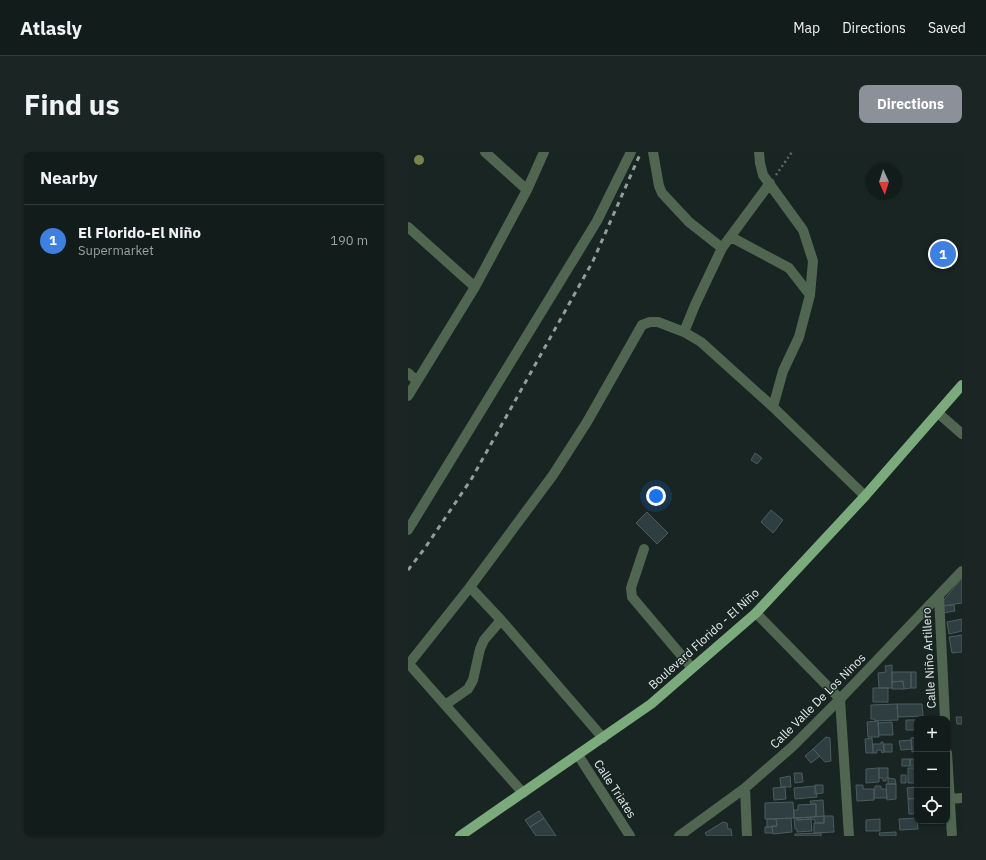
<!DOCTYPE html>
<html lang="en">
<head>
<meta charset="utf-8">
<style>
	body { margin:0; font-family:"IBM Plex Sans",sans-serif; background:#1b2523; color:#f1f3f6 }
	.controls { position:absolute; right:12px; bottom:12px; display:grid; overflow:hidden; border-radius:8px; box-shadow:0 1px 3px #0004 }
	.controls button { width:36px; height:36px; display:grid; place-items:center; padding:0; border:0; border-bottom:1px solid #313a39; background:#121c1a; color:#f1f3f6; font:20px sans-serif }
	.compass { position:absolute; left:458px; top:12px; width:36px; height:36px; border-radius:50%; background:#121c1a; box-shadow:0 1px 3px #0004; rotate:176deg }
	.you { position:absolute; left:248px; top:344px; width:14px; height:14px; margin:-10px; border:3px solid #fff; border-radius:50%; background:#1a73e8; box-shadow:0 0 0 6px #1a73e833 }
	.badge { display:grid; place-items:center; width:26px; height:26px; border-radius:50%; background:#8c9099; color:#fff; font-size:13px; font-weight:700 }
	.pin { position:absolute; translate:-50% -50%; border:2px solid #fff; box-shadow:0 1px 4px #0006 }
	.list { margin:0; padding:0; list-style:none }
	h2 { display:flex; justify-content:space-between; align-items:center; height:52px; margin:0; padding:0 16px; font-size:17px }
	h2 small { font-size:13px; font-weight:400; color:#9ca1a2 }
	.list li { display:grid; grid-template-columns:26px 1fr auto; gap:12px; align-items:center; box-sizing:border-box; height:72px; padding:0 16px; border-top:1px solid #313a39 }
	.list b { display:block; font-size:15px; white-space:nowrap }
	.list p { margin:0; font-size:13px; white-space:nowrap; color:#9ca1a2 }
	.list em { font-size:13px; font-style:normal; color:#9ca1a2 }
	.icon { flex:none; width:22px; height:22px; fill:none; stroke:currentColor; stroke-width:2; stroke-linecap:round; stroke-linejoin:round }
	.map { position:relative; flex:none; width:554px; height:684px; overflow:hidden; border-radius:8px }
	header { display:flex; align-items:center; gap:24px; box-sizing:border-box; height:56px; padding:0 20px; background:#121c1a; border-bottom:1px solid #313a39 }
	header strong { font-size:19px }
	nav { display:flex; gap:22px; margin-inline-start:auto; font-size:14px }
	.intro { display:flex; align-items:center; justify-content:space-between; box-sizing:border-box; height:96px; padding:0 24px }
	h1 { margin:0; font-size:28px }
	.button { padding:10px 18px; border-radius:8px; background:#8c9099; color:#fff; font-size:14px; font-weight:700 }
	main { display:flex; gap:24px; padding:0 24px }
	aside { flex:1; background:#121c1a; border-radius:8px; box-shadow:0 1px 3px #0004 }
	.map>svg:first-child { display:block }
	.building { fill:#2f3e40; stroke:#4c5c5e }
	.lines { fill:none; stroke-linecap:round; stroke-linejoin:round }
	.path { stroke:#5d6966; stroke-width:2.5; stroke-dasharray:2 3; stroke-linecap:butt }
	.minor { stroke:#506650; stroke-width:10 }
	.major { stroke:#7bab7c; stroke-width:10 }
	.rail { stroke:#929d9a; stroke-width:3; stroke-dasharray:5 5; stroke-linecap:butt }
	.tree { fill:#79854a }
	.labels { text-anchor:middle; stroke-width:3; stroke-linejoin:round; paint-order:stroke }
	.street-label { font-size:12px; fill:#e5eeeb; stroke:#182522 }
</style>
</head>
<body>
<header>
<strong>Atlasly</strong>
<nav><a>Map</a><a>Directions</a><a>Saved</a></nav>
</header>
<div class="intro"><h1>Find us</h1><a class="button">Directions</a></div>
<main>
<aside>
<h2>Nearby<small></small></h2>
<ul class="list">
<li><span class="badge" style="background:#3f7fe0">1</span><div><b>El Florido-El Niño</b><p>Supermarket</p></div><em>190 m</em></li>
</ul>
</aside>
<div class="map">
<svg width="554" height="684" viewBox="0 0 554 684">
	<rect width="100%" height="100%" fill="#182522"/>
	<path class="building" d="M347 301 354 306 349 312 343 308Z
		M363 358 375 368 365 381 353 370Z
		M239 360 260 381 249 392 228 371Z
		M554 426V451L534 454V450Z
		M546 453 547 459 535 461 534 454Z
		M554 467V479L541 482 539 470Z
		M554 483V500L544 501 541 485Z
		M484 513V536H471L470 521 478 520 477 514Z
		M484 520H503V536L496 537 495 529 484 530Z
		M503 520H508V536H503Z
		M495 529 496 537H484V530Z
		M465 536H480V550H465Z
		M489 552H514L515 564 490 565Z
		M489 552 490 568 467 569V567H463V553Z
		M548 565H554V572H549Z
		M498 568H509V578H498Z
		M470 569 471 585H460L459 570Z
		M484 570 485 583H471L470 571Z
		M418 585 422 586 423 609 417 610 405 597Z
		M509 585V599L504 600 503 586Z
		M464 586 465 601H458L457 587Z
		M503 588 504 597 493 598 491 589Z
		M473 590H475L476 600 474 601 473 598H469V601H465V592H473Z
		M476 592H484V600H476Z
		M405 597 412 604 403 611 397 604Z
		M494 607H502V614H494Z
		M502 607H509V614H502Z
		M471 616H480V626H478V629H475V626H471Z
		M471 616V630L458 631V617Z
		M500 616H509V631H500Z
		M386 621H394L395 630 387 631Z
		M493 623H498V631H493Z
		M382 624 383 635H373L372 626Z
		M480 626 487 627 488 632H480Z
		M478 632H488V647L479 648Z
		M407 633H415V641L407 642Z
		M448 633H455V637H466V648L449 649Z
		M407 634 409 645 387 647 386 636Z
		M467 634H473V637H478L479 646H466Z
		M377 635 378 647 366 648 365 636Z
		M509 635V646L500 647 499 636Z
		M509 646V662H501L500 647Z
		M415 648 416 664 408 665V652H403L402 649Z
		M385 650 386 666 357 667V651Z
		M408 652V665L386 666V658H390V653Z
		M131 659 136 666 122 675 117 668Z
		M416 664V671H407V668L403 667 389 668V666Z
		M416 664H425L426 680 406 681V671H416Z
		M136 666 148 684H128L122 675Z
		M383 666 384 680 365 682 364 674H369L368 667Z
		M386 666H389V668L403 667 404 679 389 680V677H387Z
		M509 666 510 677 492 678 491 667Z
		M359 667H368L369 674 359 675Z
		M472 667V679H458V668Z
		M315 670 319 671 320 677H323L324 684H299L297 681Z
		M357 675H364L365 681H357Z
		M488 680V684H472L471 681Z
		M413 681V684H387V682Z"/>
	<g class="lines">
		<path class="path" d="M368 23 384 0"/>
		<path class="minor" d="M77 0 119 38
			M245 0 251 34 254 41 281 70 314 96
			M351 0 352 11 355 23 395 78 405 109 402 143
			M0 75 67 135
			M323 85 381 116 402 143 391 185 375 219 365 255
			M276 180 287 153 314 96 362 31
			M0 221 9 229
			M0 244 67 135 119 38 136 0
			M530 261 554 282
			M0 378 189 69 223 0
			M236 397 223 436 224 445 284 516
			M62 435 93 468 195 586
			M531 444 537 567
			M348 461 432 547 441 684
			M1 512 115 641
			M0 513 62 435 145 323 179 270 234 173 242 170H250L276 180 293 190 365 255 457 344
			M37 553 60 537 65 528 72 497 76 488 93 468
			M539 601 544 684
			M170 603 222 684
			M337 636 339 684
			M541 647 554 646
			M271 684 337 636 384 595 432 547 554 419"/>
		<path class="major" d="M52 684 243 552 348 461 457 344 554 233"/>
		<path class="rail" d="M0 418 17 396 64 326 185 109 233 0"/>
	</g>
	<circle class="tree" cx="11" cy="8" r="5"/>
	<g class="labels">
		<g class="street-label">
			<text transform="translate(296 487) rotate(-42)" y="4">Boulevard Florido - El Niño</text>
			<text transform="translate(521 506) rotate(-93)" y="4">Calle Niño Artillero</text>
			<text transform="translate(410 549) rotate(-45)" y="4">Calle Valle De Los Ninos</text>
			<text transform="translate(207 637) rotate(57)" y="4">Calle Triates</text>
		</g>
	</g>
</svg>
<div class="controls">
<button>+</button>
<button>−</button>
<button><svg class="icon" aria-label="locate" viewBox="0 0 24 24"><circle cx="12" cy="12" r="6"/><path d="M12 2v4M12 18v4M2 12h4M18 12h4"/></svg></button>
</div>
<svg class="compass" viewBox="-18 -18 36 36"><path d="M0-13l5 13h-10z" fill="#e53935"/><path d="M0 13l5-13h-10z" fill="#9ca1a2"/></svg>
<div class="you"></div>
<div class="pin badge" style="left:535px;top:102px;background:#3f7fe0">1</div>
</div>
</main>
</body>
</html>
